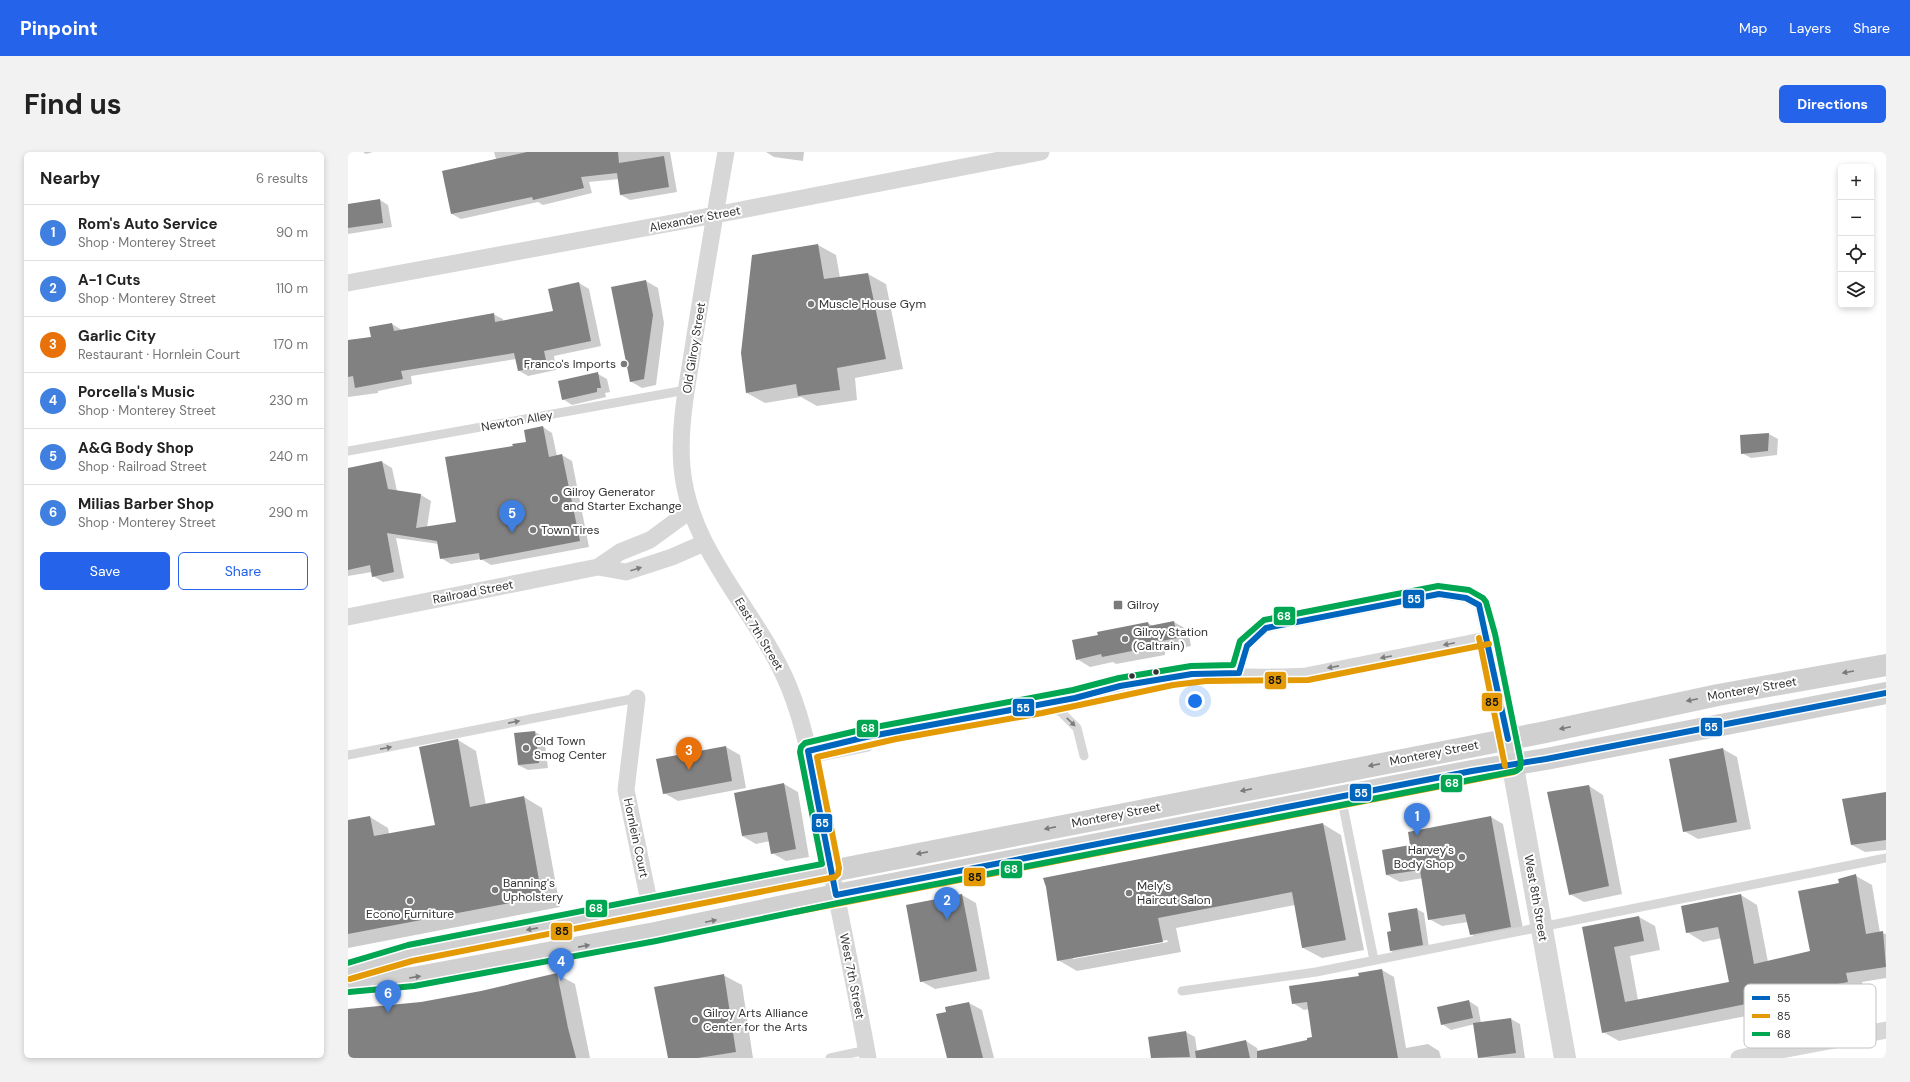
<!DOCTYPE html>
<html lang="en">
<head>
<meta charset="utf-8">
<style>
	body { margin:0; font-family:"DM Sans",sans-serif; background:#f2f2f2; color:#222 }
	.controls { position:absolute; right:12px; top:12px; display:grid; overflow:hidden; border-radius:6px; box-shadow:0 2px 6px #0003 }
	.controls button { width:36px; height:36px; display:grid; place-items:center; padding:0; border:0; border-bottom:1px solid #e0e0e0; background:#fff; color:#222; font:20px sans-serif }
	.you { position:absolute; left:847px; top:549px; width:14px; height:14px; margin:-10px; border:3px solid #fff; border-radius:50%; background:#1a73e8; box-shadow:0 0 0 6px #1a73e833 }
	.badge { display:grid; place-items:center; width:26px; height:26px; border-radius:50%; background:#2563eb; color:#fff; font-size:13px; font-weight:700 }
	.pin { position:absolute; translate:-50% -33px; filter:drop-shadow(0 1px 2px #0008) }
	.pin::after { content:''; position:absolute; top:21px; width:14px; height:12px; background:inherit; clip-path:polygon(0 0,100% 0,50% 100%) }
	.list { margin:0; padding:0; list-style:none }
	h2 { display:flex; justify-content:space-between; align-items:center; height:52px; margin:0; padding:0 16px; font-size:17px }
	h2 small { font-size:13px; font-weight:400; color:#767676 }
	.list li { display:grid; grid-template-columns:26px 1fr auto; gap:12px; align-items:center; box-sizing:border-box; height:56px; padding:0 16px; border-top:1px solid #e0e0e0 }
	.list b { display:block; font-size:15px; white-space:nowrap }
	.list p { margin:0; font-size:13px; white-space:nowrap; color:#767676 }
	.list em { font-size:13px; font-style:normal; color:#767676 }
	.actions { display:flex; gap:8px; padding:12px 16px }
	.actions a { flex:1; padding:9px 0; border:1px solid #2563eb; border-radius:6px; text-align:center; font-size:14px; color:#2563eb }
	.actions .main { background:#2563eb; color:#fff }
	.icon { flex:none; width:22px; height:22px; fill:none; stroke:currentColor; stroke-width:2; stroke-linecap:round; stroke-linejoin:round }
	.map { position:relative; flex:none; width:1538px; height:906px; overflow:hidden; border-radius:6px }
	header { display:flex; align-items:center; gap:24px; box-sizing:border-box; height:56px; padding:0 20px; background:#2563eb; color:#fff }
	header strong { font-size:19px }
	nav { display:flex; gap:22px; margin-inline-start:auto; font-size:14px }
	.intro { display:flex; align-items:center; justify-content:space-between; box-sizing:border-box; height:96px; padding:0 24px }
	h1 { margin:0; font-size:28px }
	.button { padding:10px 18px; border-radius:6px; background:#2563eb; color:#fff; font-size:14px; font-weight:700 }
	main { display:flex; gap:24px; padding:0 24px }
	aside { flex:1; background:#fff; border-radius:6px; box-shadow:0 2px 6px #0003 }
	.map>svg:first-child { display:block }
	.shadow { fill:#0003; fill-rule:evenodd }
	.building { fill:#818181 }
	.lines { fill:none; stroke-linecap:round; stroke-linejoin:round }
	.service { stroke:#d7d7d7; stroke-width:9 }
	.minor { stroke:#d7d7d7; stroke-width:17 }
	.tertiary { stroke:#d7d7d7; stroke-width:22 }
	.secondary { stroke:#d0d0d0; stroke-width:22 }
	.bus-1-casing { stroke:#fff; stroke-width:9 }
	.bus-2-casing { stroke:#fff; stroke-width:9 }
	.bus-3-casing { stroke:#fff; stroke-width:9 }
	.bus-1 { stroke:#0065bd; stroke-width:6 }
	.bus-2 { stroke:#e39a05; stroke-width:6 }
	.bus-3 { stroke:#00a651; stroke-width:6 }
	.oneway { fill:#7d7d7d }
	.oneway2 { fill:#7a7a7a }
	.poi-dot { fill:#7a7a7a; stroke:#fff; stroke-width:1.5 }
	.bus-dot { fill:#333; stroke:#fff; stroke-width:1.5 }
	.labels { text-anchor:middle; stroke-width:4; stroke-linejoin:round; paint-order:stroke }
	.street-label { font-size:12px; fill:#333; stroke:#fff }
	.poi-label { font-size:12px; fill:#333; stroke:#fff; text-anchor:start }
	.key { fill:#fff; stroke:#c2c2c2; stroke-width:1 }
	.key-label { font-size:11px; fill:#333 }
	.line-badge { stroke:#fff; stroke-width:1.5 }
	.badge-label { font-size:11px; text-anchor:middle; font-weight:bold; fill:#fff }
	.pale-badge-label { font-size:11px; text-anchor:middle; font-weight:bold; fill:#111 }
</style>
</head>
<body>
<header>
<strong>Pinpoint</strong>
<nav><a>Map</a><a>Layers</a><a>Share</a></nav>
</header>
<div class="intro"><h1>Find us</h1><a class="button">Directions</a></div>
<main>
<aside>
<h2>Nearby<small>6 results</small></h2>
<ul class="list">
<li><span class="badge" style="background:#3f7fe0">1</span><div><b>Rom's Auto Service</b><p>Shop · Monterey Street</p></div><em>90 m</em></li>
<li><span class="badge" style="background:#3f7fe0">2</span><div><b>A-1 Cuts</b><p>Shop · Monterey Street</p></div><em>110 m</em></li>
<li><span class="badge" style="background:#e8710a">3</span><div><b>Garlic City</b><p>Restaurant · Hornlein Court</p></div><em>170 m</em></li>
<li><span class="badge" style="background:#3f7fe0">4</span><div><b>Porcella's Music</b><p>Shop · Monterey Street</p></div><em>230 m</em></li>
<li><span class="badge" style="background:#3f7fe0">5</span><div><b>A&amp;G Body Shop</b><p>Shop · Railroad Street</p></div><em>240 m</em></li>
<li><span class="badge" style="background:#3f7fe0">6</span><div><b>Milias Barber Shop</b><p>Shop · Monterey Street</p></div><em>290 m</em></li>
</ul>
<div class="actions"><a class="main">Save</a><a>Share</a></div>
</aside>
<div class="map">
<svg width="1538" height="906" viewBox="0 0 1538 906">
	<rect width="100%" height="100%" fill="#fff"/>
	<path class="shadow" d="M15 0H25L18 2Z
		M146 0H322L329 40 282 48 273 43 271 27 241 30 244 41 195 53 190 50 113 67 104 62 95 19 148 7Z
		M418 0H456L455 9 426 5Z
		M32 48 40 53 44 75 0 82V54Z
		M470 93 488 103 492 126 520 122 538 132 555 217 507 226 509 248 469 254 453 245 417 251 399 241Z
		M298 129 310 136 316 171 308 233 294 236 282 229Z
		M231 131 241 137 253 194 206 204 208 218 180 224 170 218 168 207 63 224 64 232 30 239V241L0 245V190L24 185 44 172 54 178 145 162 155 167V170L206 160Z
		M250 222 259 227 262 240 257 241 258 245 224 253 215 247Z
		M195 275 204 281 209 304 214 303 224 309 241 395 143 413 133 407 103 412 93 406 91 392 48 386 56 426 35 430 25 424 24 420 0 424V317L34 310 44 316 49 339 73 343 83 349 79 376 109 370 166 295 179 291Z
		M1421 282 1430 287 1429 303 1403 306 1394 301Z
		M826 470 840 478 843 494 817 499V503L768 512 765 510 742 515 729 507 751 484 800 471 805 474Z
		M187 580 196 585 200 616 180 618 170 613Z
		M110 588 128 599 138 653 176 645 194 656 212 755 0 796V669L22 665 40 676 41 682 89 674Z
		M378 595 392 603 398 636 330 649 316 641Z
		M1375 597 1389 605 1403 677 1350 687 1336 679Z
		M436 632 450 640 461 705 438 709 424 701 422 689 408 692 394 684Z
		M1241 634 1255 643 1274 742 1236 750 1222 742Z
		M1538 641V698L1517 700 1504 693Z
		M1143 665 1155 672 1176 782 1135 790 1123 782 1120 770 1094 774 1081 767 1075 726 1052 730 1039 723 1035 699 1064 694Z
		M975 672 993 683 1016 798 974 806 955 796 947 753 828 776 833 800 729 819 710 808ZM819 788 820 790 725 807V805Z
		M1508 724 1524 733 1532 781 1538 782V826L1514 830 1516 839 1486 845 1483 843 1429 856V858L1271 889 1255 880 1235 776 1291 765 1307 774 1312 798 1282 804 1290 848 1382 830 1374 786 1355 790 1339 780 1393 743 1409 753 1420 810 1463 799 1492 732Z
		M614 743 628 751 642 827 587 837 573 829Z
		M1069 757 1076 761 1081 796 1050 802 1043 799 1044 780Z
		M1034 818 1046 825 1058 896 1080 892 1091 899 1093 906H876L898 889 909 896 910 900 960 889 965 886 961 857 956 858 945 851 1012 824Z
		M209 822 227 832 242 906H0V858L73 851 133 840Z
		M375 823 394 833 405 906H321Z
		M1121 849 1130 855 1133 871 1163 867 1172 872 1177 906H1131L1127 872 1103 878 1094 872Z
		M621 851 634 858 646 906H600V861Z
		M838 880 847 885 850 906H804L801 886Z"/>
	<path class="building" d="M179 0H270L271 11 316 4 321 35 272 43 269 21 233 25 236 36 185 48 184 45 103 62 94 19Z
		M32 47 35 71 0 76V52Z
		M470 92 476 127 520 121 538 207 489 216 492 238 450 244 448 232 398 241 393 201 404 103Z
		M298 128 305 163 296 227 282 230 263 135Z
		M231 130 243 189 196 199 199 213 170 219 166 201 53 219 55 227 7 236 5 224 0 225V188L23 185 21 175 44 171 46 179 146 161 147 170 205 159 200 137Z
		M250 220 253 236H249V240L214 248 210 229Z
		M195 274 201 305 214 302 232 389 132 408 131 401 92 407 89 389 39 381 46 420 24 425 22 413 0 418V316L34 309 40 337 73 342 68 376 108 370 97 305 165 294 164 292 178 290 176 278Z
		M1421 281 1420 299 1393 302 1392 283Z
		M826 469 829 486 803 491 804 495 754 505 753 502 728 508 724 488 750 483 749 480 800 470 801 474Z
		M187 579 191 611 170 613 166 581Z
		M110 587 122 655 176 644 194 745 0 782V668L22 664 26 684 87 673 71 595Z
		M378 594 384 629 315 642 308 607Z
		M1375 596 1389 670 1335 680 1321 607Z
		M436 631 448 697 423 702 419 680 394 684 386 641Z
		M1241 633 1261 734 1221 743 1199 640Z
		M1538 640V688L1503 693 1494 647Z
		M1143 664 1163 775 1122 783 1117 762 1080 768 1072 718 1038 723 1034 698 1062 693 1060 680Z
		M975 671 998 788 954 796 944 740 810 766 815 790 709 809 698 735 695 726Z
		M1508 722 1518 782 1535 779 1538 815 1498 821 1500 830 1469 836V834L1413 847V849L1254 881 1234 775 1291 764 1296 789 1266 795 1277 850 1381 830 1370 775 1338 781 1333 754 1393 742 1406 812 1462 799 1450 739 1491 731 1490 727Z
		M614 742 629 819 572 830 558 753Z
		M1069 756 1075 793 1042 799 1039 780 1043 779 1040 761Z
		M1034 817 1050 906H909V899L959 888V886L964 885 959 850 944 852 941 834 1011 824 1010 821Z
		M209 821 220 876 228 906H0V857L73 850 133 839Z
		M376 822 388 900 350 906H320L306 835Z
		M1121 848 1125 866 1093 873 1089 855Z
		M621 850 635 906H599L588 862 598 860 597 855Z
		M1163 866 1168 901 1130 906 1125 871Z
		M838 879 842 905 803 906 800 885Z
		M898 888 902 906H848L847 899Z"/>
	<g class="lines">
		<path class="service" d="M0 299 338 238
			M891 521 899 494 918 476 1091 442 1118 446 1131 453 1160 587
			M692 553 713 560 729 576 736 604
			M460 599C536 579 614 568 692 553 742 543 791 528 843 522 881 519 920 523 958 520L1139 484
			M0 603 289 546
			M461 607 520 595
			M993 644 1026 808
			M834 839 968 820 1538 706
			M482 906 519 898"/>
		<path class="minor" d="M378 0C367 61 357 122 347 183 341 226 330 271 334 315 341 400 410 459 441 535 461 584 468 640 478 692 492 763 507 834 520 906
			M0 131 367 63 693 0
			M250 415 272 400 302 388 343 358
			M0 465 250 415 278 420 324 405 356 391
			M289 546 278 638 302 754
			M1391 906 1538 878"/>
		<path class="tertiary" d="M1160 587 1217 906"/>
		<path class="secondary" d="M0 819 62 801 1193 581 1370 543 1538 513
			M0 832 65 826 307 781 488 743 1124 619 1198 607 1538 541"/>
		<defs>
			<path id="bus-1" d="M891 521 899 494 918 476 1091 442 1118 446 1131 453 1160 587
				M460 599 518 585 727 546 772 534 844 522 891 521
				M460 599 488 743
				M488 743 1124 619 1198 607 1538 541"/>
			<path id="bus-2" d="M1131 486 1157 614
				M447 760 1166 620
				M2 827 64 809 487 725 490 722 491 716 469 605 548 587 694 561 825 533 858 529 960 528 1141 492"/>
			<path id="bus-3" d="M0 811 60 793 474 712 452 600 453 595 457 591 517 577 725 538 771 526 843 514 885 513 892 489 916 468 1090 434 1121 438 1135 446 1138 450 1147 482 1173 610 1172 616 1168 619 490 751 308 789 66 834 1 840"/>
		</defs>
		<use href="#bus-1" class="bus-1-casing"/>
		<use href="#bus-2" class="bus-2-casing"/>
		<use href="#bus-3" class="bus-3-casing"/>
		<use href="#bus-1" class="bus-1"/>
		<use href="#bus-2" class="bus-2"/>
		<use href="#bus-3" class="bus-3"/>
	</g>
	<defs><path id="oneway-solid" d="M-6-.8H1V-3.2L6.5 0L1 3.2V.8H-6Z"/></defs>
	<g class="oneway">
		<use href="#oneway-solid" transform="translate(288 417) rotate(-18)"/>
		<use href="#oneway-solid" transform="translate(1101 492) rotate(168)"/>
		<use href="#oneway-solid" transform="translate(1038 505) rotate(170)"/>
		<use href="#oneway-solid" transform="translate(985 515) rotate(169)"/>
		<use href="#oneway-solid" transform="translate(166 570) rotate(-11)"/>
		<use href="#oneway-solid" transform="translate(723 570) rotate(44)"/>
		<use href="#oneway-solid" transform="translate(38 596) rotate(-11)"/>
	</g>
	<g class="oneway2">
		<use href="#oneway-solid" transform="translate(1500 520) rotate(170)"/>
		<use href="#oneway-solid" transform="translate(1344 548) rotate(168)"/>
		<use href="#oneway-solid" transform="translate(1217 576) rotate(168)"/>
		<use href="#oneway-solid" transform="translate(1026 613) rotate(169)"/>
		<use href="#oneway-solid" transform="translate(898 638) rotate(169)"/>
		<use href="#oneway-solid" transform="translate(702 676) rotate(169)"/>
		<use href="#oneway-solid" transform="translate(574 701) rotate(169)"/>
		<use href="#oneway-solid" transform="translate(363 769) rotate(-12)"/>
		<use href="#oneway-solid" transform="translate(184 777) rotate(169)"/>
		<use href="#oneway-solid" transform="translate(236 794) rotate(-11)"/>
		<use href="#oneway-solid" transform="translate(67 825) rotate(-9)"/>
	</g>
	<g class="poi-dot">
		<circle cx="463" cy="152" r="4"/>
		<circle cx="276" cy="212" r="4"/>
		<circle cx="207" cy="347" r="4"/>
		<circle cx="185" cy="378" r="4"/>
		<rect x="765" y="448" width="10" height="10" rx="2"/>
		<circle cx="777" cy="487" r="4"/>
		<circle cx="178" cy="596" r="4"/>
		<circle cx="1114" cy="705" r="4"/>
		<circle cx="147" cy="738" r="4"/>
		<circle cx="781" cy="741" r="4"/>
		<circle cx="62" cy="749" r="4"/>
		<circle cx="347" cy="868" r="4"/>
	</g>
	<g class="bus-dot">
		<circle cx="808" cy="520" r="3.5"/>
		<circle cx="784" cy="524" r="3.5"/>
	</g>
	<g class="labels">
		<g class="street-label">
			<text transform="translate(347 67) rotate(-11)" y="4">Alexander Street</text>
			<text transform="translate(346 196) rotate(-81)" y="4">Old Gilroy Street</text>
			<text transform="translate(169 269) rotate(-10)" y="4">Newton Alley</text>
			<text transform="translate(125 440) rotate(-11)" y="4">Railroad Street</text>
			<text transform="translate(411 482) rotate(59)" y="4">East 7th Street</text>
			<text transform="translate(1404 537) rotate(-10)" y="4">Monterey Street</text>
			<text transform="translate(1086 601) rotate(-11)" y="4">Monterey Street</text>
			<text transform="translate(768 663) rotate(-11)" y="4">Monterey Street</text>
			<text transform="translate(288 686) rotate(78)" y="4">Hornlein Court</text>
			<text transform="translate(1188 746) rotate(80)" y="4">West 8th Street</text>
			<text transform="translate(504 824) rotate(79)" y="4">West 7th Street</text>
		</g>
		<g class="poi-label">
			<text x="471" y="156">Muscle House Gym</text>
			<text x="268" y="216" text-anchor="end">Franco's Imports</text>
			<text x="215" y="344">Gilroy Generator<tspan x="215" dy="14">and Starter Exchange</tspan></text>
			<text x="193" y="382">Town Tires</text>
			<text x="779" y="457">Gilroy</text>
			<text x="785" y="484">Gilroy Station<tspan x="785" dy="14">(Caltrain)</tspan></text>
			<text x="186" y="593">Old Town<tspan x="186" dy="14">Smog Center</tspan></text>
			<text x="1106" y="702" text-anchor="end">Harvey's<tspan x="1106" dy="14">Body Shop</tspan></text>
			<text x="155" y="735">Banning's<tspan x="155" dy="14">Upholstery</tspan></text>
			<text x="789" y="738">Mely’s<tspan x="789" dy="14">Haircut Salon</tspan></text>
			<text x="62" y="766" text-anchor="middle">Econo Furniture</text>
			<text x="355" y="865">Gilroy Arts Alliance<tspan x="355" dy="14">Center for the Arts</tspan></text>
		</g>
	</g>
	<rect x="1396" y="832" width="132" height="64" rx="6" class="key"/>
	<rect x="1404" y="844" width="18" height="4" fill="#0065bd"/>
	<rect x="1404" y="862" width="18" height="4" fill="#e39a05"/>
	<rect x="1404" y="880" width="18" height="4" fill="#00a651"/>
	<g class="key-label">
		<text x="1429" y="850">55</text>
		<text x="1429" y="868">85</text>
		<text x="1429" y="886">68</text>
	</g>
	<g class="line-badge">
		<rect x="1054" y="437" width="23" height="20" rx="4" fill="#0065bd"/>
		<rect x="925" y="454" width="23" height="20" rx="4" fill="#00a651"/>
		<rect x="916" y="519" width="23" height="19" rx="4" fill="#e39a05"/>
		<rect x="1133" y="540" width="22" height="20" rx="4" fill="#e39a05"/>
		<rect x="664" y="546" width="23" height="19" rx="4" fill="#0065bd"/>
		<rect x="1352" y="565" width="23" height="20" rx="4" fill="#0065bd"/>
		<rect x="508" y="567" width="23" height="19" rx="4" fill="#00a651"/>
		<rect x="1092" y="622" width="23" height="19" rx="4" fill="#00a651"/>
		<rect x="1001" y="631" width="23" height="19" rx="4" fill="#0065bd"/>
		<rect x="463" y="661" width="22" height="20" rx="4" fill="#0065bd"/>
		<rect x="652" y="708" width="23" height="19" rx="4" fill="#00a651"/>
		<rect x="615" y="715" width="23" height="20" rx="4" fill="#e39a05"/>
		<rect x="237" y="747" width="23" height="19" rx="4" fill="#00a651"/>
		<rect x="202" y="770" width="23" height="19" rx="4" fill="#e39a05"/>
	</g>
	<g class="badge-label">
		<text x="1066" y="451">55</text>
		<text x="936" y="468">68</text>
		<text x="675" y="560">55</text>
		<text x="1363" y="579">55</text>
		<text x="520" y="580">68</text>
		<text x="1104" y="635">68</text>
		<text x="1013" y="645">55</text>
		<text x="474" y="675">55</text>
		<text x="663" y="721">68</text>
		<text x="248" y="760">68</text>
	</g>
	<g class="pale-badge-label">
		<text x="927" y="532">85</text>
		<text x="1144" y="554">85</text>
		<text x="627" y="729">85</text>
		<text x="214" y="783">85</text>
	</g>
</svg>
<div class="controls">
<button>+</button>
<button>−</button>
<button><svg class="icon" aria-label="locate" viewBox="0 0 24 24"><circle cx="12" cy="12" r="6"/><path d="M12 2v4M12 18v4M2 12h4M18 12h4"/></svg></button>
<button><svg class="icon" aria-label="layers" viewBox="0 0 24 24"><path d="M12 4l9 5-9 5-9-5zM3 14l9 5 9-5"/></svg></button>
</div>
<div class="you"></div>
<div class="pin badge" style="left:1069px;top:684px;background:#3f7fe0">1</div>
<div class="pin badge" style="left:599px;top:768px;background:#3f7fe0">2</div>
<div class="pin badge" style="left:341px;top:618px;background:#e8710a">3</div>
<div class="pin badge" style="left:213px;top:829px;background:#3f7fe0">4</div>
<div class="pin badge" style="left:164px;top:381px;background:#3f7fe0">5</div>
<div class="pin badge" style="left:40px;top:861px;background:#3f7fe0">6</div>
</div>
</main>
</body>
</html>
